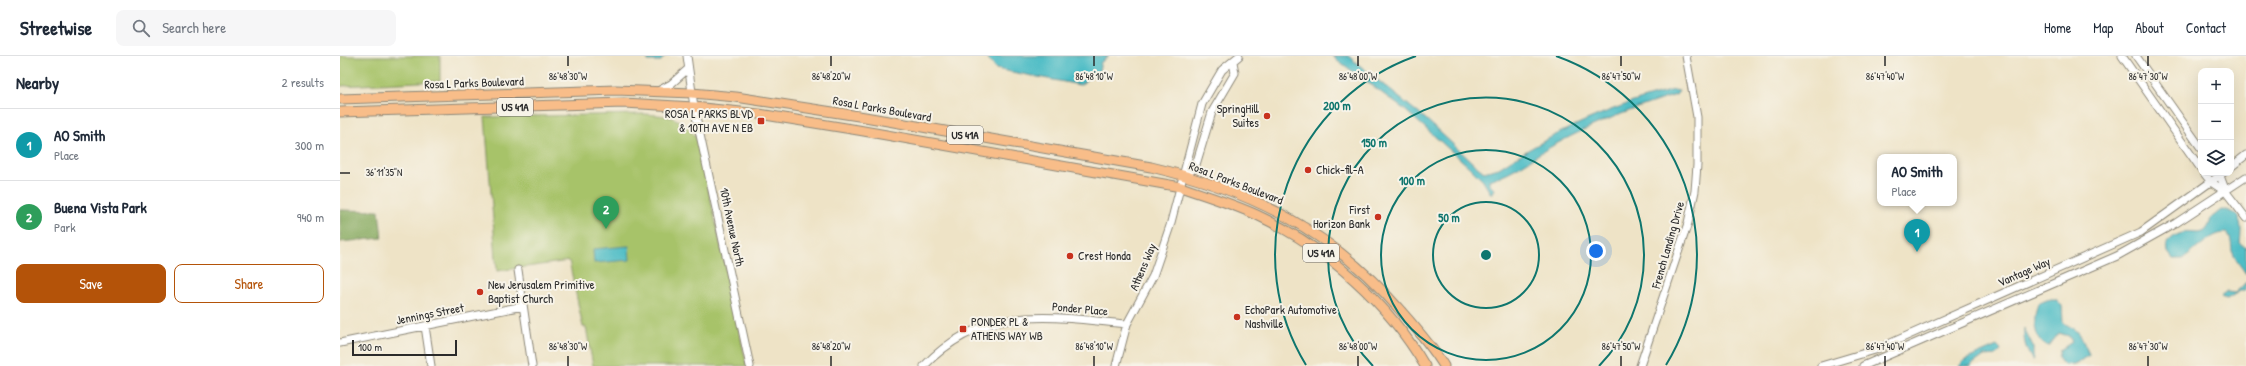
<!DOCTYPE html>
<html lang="en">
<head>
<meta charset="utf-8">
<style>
	body { margin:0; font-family:"Patrick Hand",sans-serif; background:#f6f6f7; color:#1f2937 }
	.controls { position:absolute; right:12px; top:12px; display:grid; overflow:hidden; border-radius:8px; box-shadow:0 4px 16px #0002 }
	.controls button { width:36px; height:36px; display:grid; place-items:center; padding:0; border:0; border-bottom:1px solid #e0e1e3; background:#fff; color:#1f2937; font:20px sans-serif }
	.scale { position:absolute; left:12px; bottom:10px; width:105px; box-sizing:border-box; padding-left:4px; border:2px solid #2b2b2b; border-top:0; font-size:11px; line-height:14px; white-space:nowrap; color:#2b2b2b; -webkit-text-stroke:3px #f7f3e8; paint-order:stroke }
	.you { position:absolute; left:1256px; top:195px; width:14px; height:14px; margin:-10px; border:3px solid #fff; border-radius:50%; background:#1a73e8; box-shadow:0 0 0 6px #1a73e833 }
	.badge { display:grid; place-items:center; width:26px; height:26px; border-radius:50%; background:#b45309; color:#fff; font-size:13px; font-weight:700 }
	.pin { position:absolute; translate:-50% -33px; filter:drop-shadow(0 1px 2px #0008) }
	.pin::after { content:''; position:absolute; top:21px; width:14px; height:12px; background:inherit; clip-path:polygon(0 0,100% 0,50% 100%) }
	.popup { position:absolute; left:1537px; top:98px; width:80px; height:52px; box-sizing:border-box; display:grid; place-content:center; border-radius:8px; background:#fff; filter:drop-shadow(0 1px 3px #0005); font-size:13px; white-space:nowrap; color:#747a83 }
	.popup b { font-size:15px; color:#1f2937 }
	.popup::after { content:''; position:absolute; left:50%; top:100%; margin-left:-8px; border:8px solid transparent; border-top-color:#fff }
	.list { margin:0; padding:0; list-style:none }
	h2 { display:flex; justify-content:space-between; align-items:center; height:52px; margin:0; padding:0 16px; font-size:17px }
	h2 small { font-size:13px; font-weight:400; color:#747a83 }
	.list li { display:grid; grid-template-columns:26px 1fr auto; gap:12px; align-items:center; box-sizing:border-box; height:72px; padding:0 16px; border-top:1px solid #e0e1e3 }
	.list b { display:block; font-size:15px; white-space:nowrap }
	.list p { margin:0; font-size:13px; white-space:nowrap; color:#747a83 }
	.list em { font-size:13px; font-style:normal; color:#747a83 }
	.actions { display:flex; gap:8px; padding:12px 16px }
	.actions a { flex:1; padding:9px 0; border:1px solid #b45309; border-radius:8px; text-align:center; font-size:14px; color:#b45309 }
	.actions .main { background:#b45309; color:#fff }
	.icon { flex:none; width:22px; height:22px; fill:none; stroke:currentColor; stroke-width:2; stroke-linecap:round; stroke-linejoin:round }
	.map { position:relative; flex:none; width:1906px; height:310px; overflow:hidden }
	header { display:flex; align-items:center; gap:24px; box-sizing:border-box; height:56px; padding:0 20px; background:#fff; border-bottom:1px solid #e0e1e3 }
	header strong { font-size:19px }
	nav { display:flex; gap:22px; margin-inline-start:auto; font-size:14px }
	.search { width:280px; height:36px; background:#f6f6f7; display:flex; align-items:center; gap:10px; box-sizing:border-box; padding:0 14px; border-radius:8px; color:#747a83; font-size:15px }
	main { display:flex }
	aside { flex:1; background:#fff }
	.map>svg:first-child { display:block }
	.green { fill:#a7c369; stroke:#69774a }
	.forest { fill:#85a95d; stroke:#586a44 }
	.water { fill:#4fbdc6; stroke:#3d7478 }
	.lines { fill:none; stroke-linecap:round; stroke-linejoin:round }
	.minor-casing { stroke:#8c8778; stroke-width:9 }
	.major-casing { stroke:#8c8778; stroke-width:11 }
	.minor { stroke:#fff; stroke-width:7 }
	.major { stroke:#f8bd89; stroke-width:9 }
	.ticks { fill:none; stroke:#2b2b2b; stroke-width:1.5 }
	.ring { fill:none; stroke:#0f766e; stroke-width:2 }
	.poi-dot { fill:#c8321e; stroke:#f7f3e8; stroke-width:1.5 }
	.labels { text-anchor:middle; stroke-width:4; stroke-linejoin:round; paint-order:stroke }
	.shield { fill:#f7f3e8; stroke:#686764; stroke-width:1 }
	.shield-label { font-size:11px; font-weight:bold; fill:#2b2b2b }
	.street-label { font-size:12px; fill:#2b2b2b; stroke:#f7f3e8 }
	.poi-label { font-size:12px; fill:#2b2b2b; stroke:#f7f3e8; text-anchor:start }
	.ticks-label { font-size:10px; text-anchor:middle; fill:#2b2b2b; stroke:#f7f3e8; stroke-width:4; stroke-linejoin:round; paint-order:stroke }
	.centre { fill:#0f766e; stroke:#f7f3e8; stroke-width:2 }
	.ring-label { font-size:12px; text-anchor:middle; font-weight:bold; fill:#0f766e; stroke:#f7f3e8; stroke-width:4; stroke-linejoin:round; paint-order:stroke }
</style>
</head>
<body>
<header>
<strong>Streetwise</strong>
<div class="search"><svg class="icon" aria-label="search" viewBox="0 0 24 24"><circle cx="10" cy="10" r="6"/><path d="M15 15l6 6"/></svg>Search here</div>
<nav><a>Home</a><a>Map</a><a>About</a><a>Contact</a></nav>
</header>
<main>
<aside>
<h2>Nearby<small>2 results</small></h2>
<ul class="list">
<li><span class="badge" style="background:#0f9aa8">1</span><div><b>AO Smith</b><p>Place</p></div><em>300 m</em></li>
<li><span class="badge" style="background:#2e9e5b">2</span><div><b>Buena Vista Park</b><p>Park</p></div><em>940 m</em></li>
</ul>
<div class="actions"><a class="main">Save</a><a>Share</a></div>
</aside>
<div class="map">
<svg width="1906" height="310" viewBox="0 0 1906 310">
	<rect width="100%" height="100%" fill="#f7f3e8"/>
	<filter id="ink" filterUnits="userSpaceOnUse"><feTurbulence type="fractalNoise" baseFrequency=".025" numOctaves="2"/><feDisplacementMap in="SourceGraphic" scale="8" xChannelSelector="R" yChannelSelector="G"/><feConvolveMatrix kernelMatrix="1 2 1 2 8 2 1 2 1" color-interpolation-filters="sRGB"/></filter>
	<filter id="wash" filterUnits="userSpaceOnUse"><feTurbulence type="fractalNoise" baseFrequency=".012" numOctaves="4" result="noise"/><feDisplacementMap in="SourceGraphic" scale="16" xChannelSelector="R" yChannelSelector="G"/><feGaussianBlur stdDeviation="0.9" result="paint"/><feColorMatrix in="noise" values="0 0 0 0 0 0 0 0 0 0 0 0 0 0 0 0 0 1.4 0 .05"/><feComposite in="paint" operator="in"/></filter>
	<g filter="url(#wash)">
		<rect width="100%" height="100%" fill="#eee3c6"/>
		<path class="green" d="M0 0H100V25L0 30Z
			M304 58C332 60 341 60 358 85L407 310H253L246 271H243L229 205 157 215 145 61Z"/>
		<path class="forest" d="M0 154 39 155 42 182 0 186Z"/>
		<path class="water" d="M308 0H325L321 5H308Z
			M646 0H769L761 6 759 15 740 29 656 13Z
			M992 0H1008L1087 64 1135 109 1144 116 1159 112C1212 77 1273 49 1334 34L1339 35 1336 39C1295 52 1254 67 1216 88 1193 100 1176 116 1149 124V128L1154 133 1151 138 1143 125 1128 110 1065 54Z
			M1881 154C1903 155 1902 170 1900 187L1906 192V218C1901 210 1895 204 1892 195 1891 188 1892 182 1886 177 1871 176 1855 196 1843 203H1833L1828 196 1827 187C1847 163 1865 192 1871 162Z
			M289 190 290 204 254 207 253 193Z
			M1906 226V235H1900L1887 243 1880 241 1887 236 1895 237Z
			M1710 243H1716L1722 250 1723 266 1739 277 1749 298V300L1734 308 1724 309 1718 302 1720 294 1732 286 1729 280 1719 277 1709 290C1693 288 1692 257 1699 247Z
			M1684 272 1693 290V305C1686 294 1683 285 1684 272Z
			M1657 290 1661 294 1658 299 1644 300 1630 310H1619L1625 304Z"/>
	</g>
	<g filter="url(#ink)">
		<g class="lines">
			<defs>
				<path id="minor" d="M347 0 354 51 410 310
					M1782 0 1861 113
					M1796 0 1861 92
					M318 35 331 28 348 13
					M1891 111 1906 99
					M1864 117 1871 126 1886 136
					M1879 117 1886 136 1906 162
					M845 119 855 112 872 56 895 17 893 6
					M178 214 192 310
					M85 270 91 310
					M0 287 183 250
					M584 310C644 247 710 261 787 268
					M776 310 787 268 813 220 830 170 862 48 882 14 899 0
					M1300 310 1348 167 1355 135 1357 109V61L1346 0
					M1481 310 1535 294 1801 176 1883 117
					M1523 310 1777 200 1836 167 1906 121"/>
				<path id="major" d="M0 43 276 34 352 37 396 41 525 61 811 111C913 135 992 175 1061 255 1076 272 1092 290 1104 310
					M0 56 284 47 354 51 419 58 518 74 841 131C869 141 897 149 923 162 989 194 1048 247 1085 310"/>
			</defs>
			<use href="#minor" class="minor-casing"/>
			<use href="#major" class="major-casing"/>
			<use href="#minor" class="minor"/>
			<use href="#major" class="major"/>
		</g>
	</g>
	<path class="ticks" d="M228 0V10M491 0V10M754 0V10M1018 0V10M1281 0V10M1545 0V10M1808 0V10M0 117H10M228 300V310M491 300V310M754 300V310M1018 300V310M1281 300V310M1545 300V310M1808 300V310"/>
	<g class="ring">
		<circle cx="1146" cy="199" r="53"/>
		<circle cx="1146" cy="199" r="105"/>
		<path d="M1033 310A158 158 0 1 1 1259 310"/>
		<path d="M966 309A211 211 0 0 1 1076 0M1216 0A211 211 0 0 1 1326 309"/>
	</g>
	<g class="poi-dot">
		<circle cx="927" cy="60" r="4"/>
		<rect x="417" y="61" width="8" height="8" rx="2"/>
		<circle cx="968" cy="114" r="4"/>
		<circle cx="1038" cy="161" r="4"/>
		<circle cx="730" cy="200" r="4"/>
		<circle cx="140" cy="236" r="4"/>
		<circle cx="897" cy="261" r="4"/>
		<rect x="619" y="269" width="8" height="8" rx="2"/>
	</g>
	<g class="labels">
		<g class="shield">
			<rect x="157" y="42" width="36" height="18" rx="3"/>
			<rect x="607" y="70" width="36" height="18" rx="3"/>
			<rect x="963" y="188" width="36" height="18" rx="3"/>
		</g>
		<g class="shield-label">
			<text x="175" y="55">US 41A</text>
			<text x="625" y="83">US 41A</text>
			<text x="981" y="201">US 41A</text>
		</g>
		<g class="street-label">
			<text transform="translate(134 27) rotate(-2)" y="4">Rosa L Parks Boulevard</text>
			<text transform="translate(542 53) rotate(10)" y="4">Rosa L Parks Boulevard</text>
			<text transform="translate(896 127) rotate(21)" y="4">Rosa L Parks Boulevard</text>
			<text transform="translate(392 171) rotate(78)" y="4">10th Avenue North</text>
			<text transform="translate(1328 189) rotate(-74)" y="4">French Landing Drive</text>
			<text transform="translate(803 211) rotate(-67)" y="4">Athens Way</text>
			<text transform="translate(1684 216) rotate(-24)" y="4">Vantage Way</text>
			<text transform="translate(740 253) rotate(5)" y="4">Ponder Place</text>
			<text transform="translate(90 258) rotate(-11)" y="4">Jennings Street</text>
		</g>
		<g class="poi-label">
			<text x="919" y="57" text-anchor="end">SpringHill<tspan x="919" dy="14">Suites</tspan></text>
			<text x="413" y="62" text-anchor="end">ROSA L PARKS BLVD<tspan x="413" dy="14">&amp; 10TH AVE N EB</tspan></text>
			<text x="976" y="118">Chick-fil-A</text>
			<text x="1030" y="158" text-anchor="end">First<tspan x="1030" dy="14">Horizon Bank</tspan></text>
			<text x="738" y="204">Crest Honda</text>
			<text x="148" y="233">New Jerusalem Primitive<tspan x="148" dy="14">Baptist Church</tspan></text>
			<text x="905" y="258">EchoPark Automotive<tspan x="905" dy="14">Nashville</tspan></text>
			<text x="631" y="270">PONDER PL &amp;<tspan x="631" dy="14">ATHENS WAY WB</tspan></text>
		</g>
	</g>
	<g class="ticks-label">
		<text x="228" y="24">86°48'30"W</text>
		<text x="491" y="24">86°48'20"W</text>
		<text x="754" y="24">86°48'10"W</text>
		<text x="1018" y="24">86°48'00"W</text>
		<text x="1281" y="24">86°47'50"W</text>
		<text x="1545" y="24">86°47'40"W</text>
		<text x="1808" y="24">86°47'30"W</text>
		<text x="44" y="120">36°11'35"N</text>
		<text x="228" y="294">86°48'30"W</text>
		<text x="491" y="294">86°48'20"W</text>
		<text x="754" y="294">86°48'10"W</text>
		<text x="1018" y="294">86°48'00"W</text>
		<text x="1281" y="294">86°47'50"W</text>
		<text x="1545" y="294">86°47'40"W</text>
		<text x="1808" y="294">86°47'30"W</text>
	</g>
	<circle cx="1146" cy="199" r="6" class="centre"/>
	<g class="ring-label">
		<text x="997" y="54">200 m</text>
		<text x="1034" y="91">150 m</text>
		<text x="1072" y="129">100 m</text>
		<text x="1109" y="166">50 m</text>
	</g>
</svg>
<div class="controls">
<button>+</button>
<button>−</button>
<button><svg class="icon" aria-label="layers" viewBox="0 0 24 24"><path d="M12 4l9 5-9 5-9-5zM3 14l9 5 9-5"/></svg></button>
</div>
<div class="scale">100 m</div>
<div class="you"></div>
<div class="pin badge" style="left:1577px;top:196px;background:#0f9aa8">1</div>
<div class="popup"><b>AO Smith</b>Place</div>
<div class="pin badge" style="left:266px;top:173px;background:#2e9e5b">2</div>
</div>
</main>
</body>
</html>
